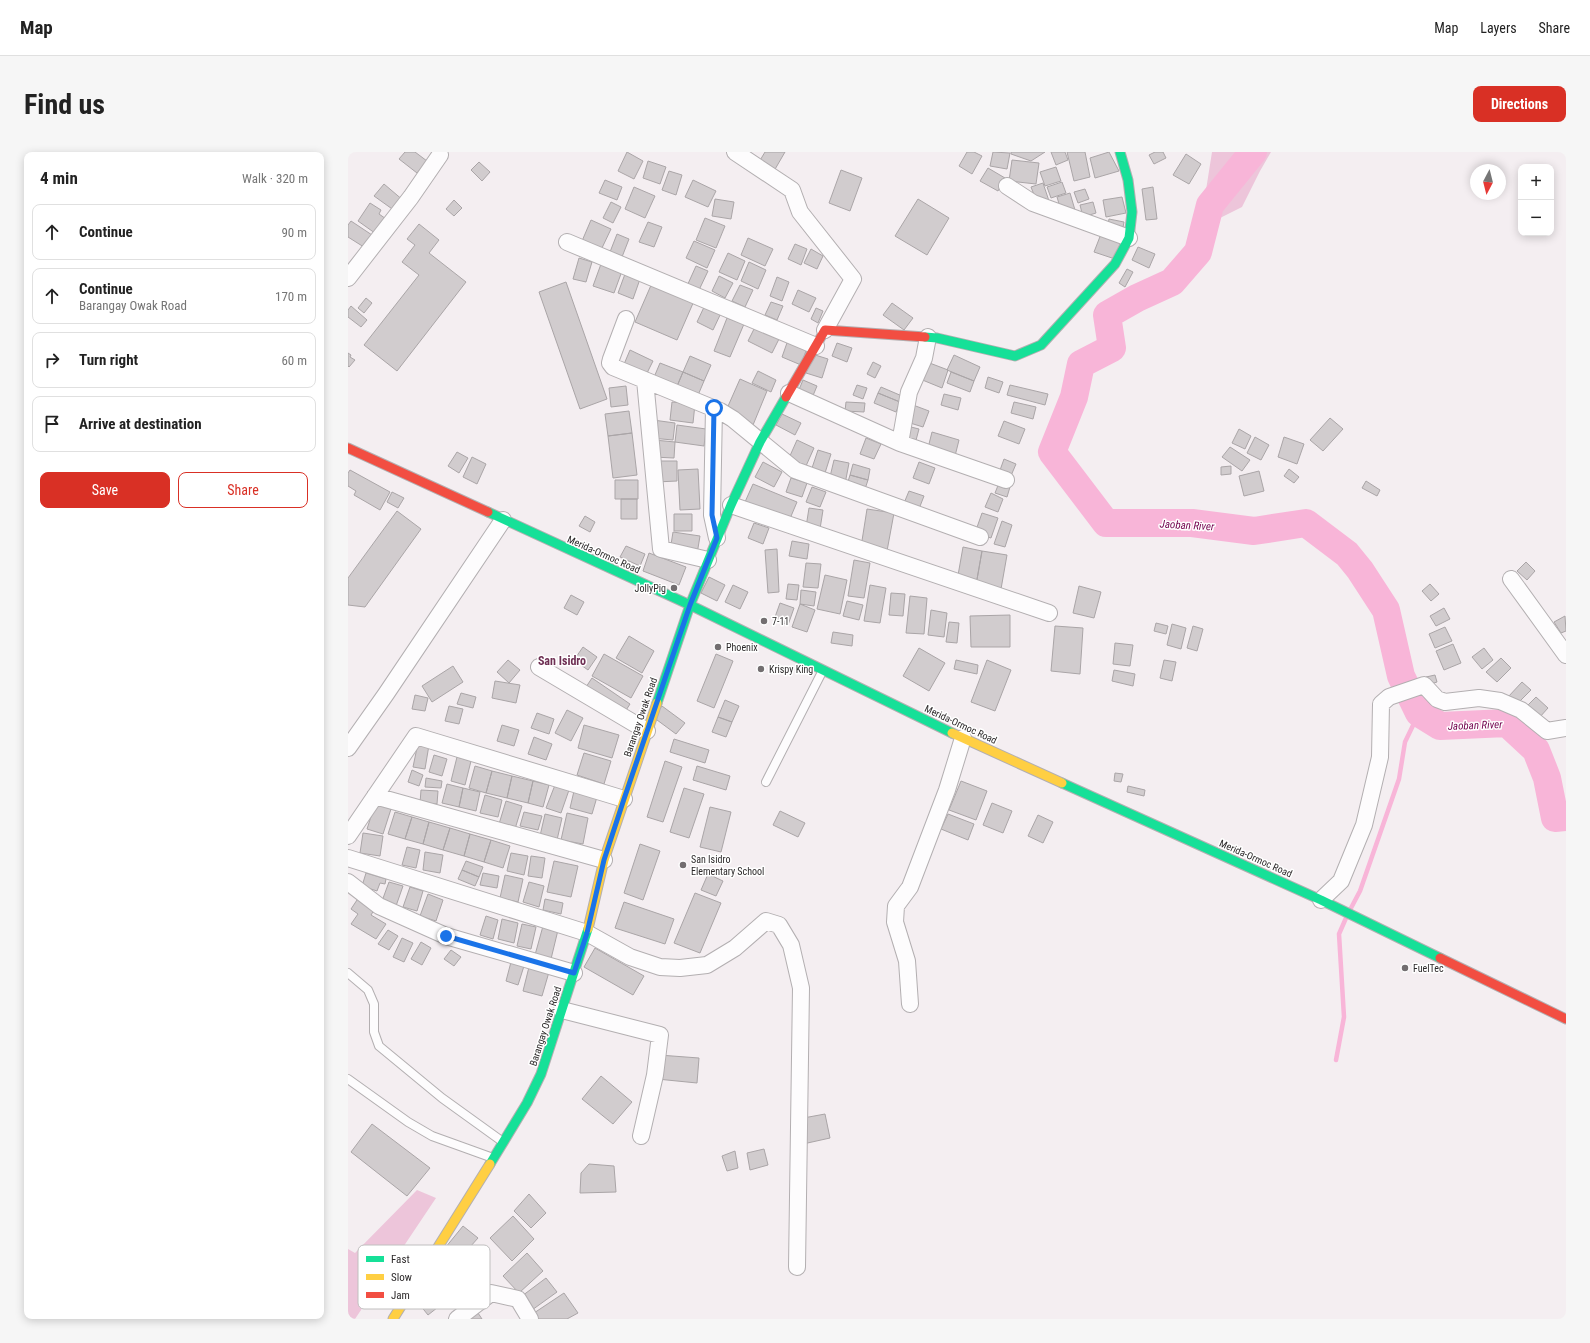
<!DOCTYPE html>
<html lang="en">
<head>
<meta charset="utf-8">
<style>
	body { margin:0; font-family:"Roboto Condensed",sans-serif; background:#f6f6f6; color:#222 }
	.controls { position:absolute; right:12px; top:12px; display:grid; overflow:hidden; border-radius:8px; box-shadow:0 2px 10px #0003 }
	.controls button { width:36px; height:36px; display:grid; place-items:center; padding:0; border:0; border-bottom:1px solid #e0e0e0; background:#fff; color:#222; font:20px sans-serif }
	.compass { position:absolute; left:1122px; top:12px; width:36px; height:36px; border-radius:50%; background:#fff; box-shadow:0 2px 10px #0003; rotate:187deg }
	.stop { position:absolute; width:12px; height:12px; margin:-9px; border:3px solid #1a73e8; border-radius:50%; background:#fff }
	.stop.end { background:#1a73e8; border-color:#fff; box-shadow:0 1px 4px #0008 }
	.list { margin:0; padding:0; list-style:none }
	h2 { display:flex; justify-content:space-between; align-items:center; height:52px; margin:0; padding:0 16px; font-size:17px }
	h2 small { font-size:13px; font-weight:400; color:#767676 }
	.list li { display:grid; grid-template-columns:26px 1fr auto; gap:12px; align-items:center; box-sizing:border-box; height:56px; margin:0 8px 8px; padding:0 8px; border:1px solid #e0e0e0; border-radius:8px }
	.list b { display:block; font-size:15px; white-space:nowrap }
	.list p { margin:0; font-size:13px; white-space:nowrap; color:#767676 }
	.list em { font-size:13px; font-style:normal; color:#767676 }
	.actions { display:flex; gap:8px; padding:12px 16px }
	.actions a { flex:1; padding:9px 0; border:1px solid #d93025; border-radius:8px; text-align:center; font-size:14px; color:#d93025 }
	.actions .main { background:#d93025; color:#fff }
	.icon { flex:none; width:22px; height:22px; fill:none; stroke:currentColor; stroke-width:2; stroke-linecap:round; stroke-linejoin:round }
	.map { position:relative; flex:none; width:1218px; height:1167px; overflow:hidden; border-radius:8px }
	header { display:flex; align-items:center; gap:24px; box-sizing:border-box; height:56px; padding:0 20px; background:#fff; border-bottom:1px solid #e0e0e0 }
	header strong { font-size:19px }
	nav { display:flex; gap:22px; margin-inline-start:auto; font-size:14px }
	.intro { display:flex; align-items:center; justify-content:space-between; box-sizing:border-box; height:96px; padding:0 24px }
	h1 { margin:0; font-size:28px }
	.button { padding:10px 18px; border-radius:8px; background:#d93025; color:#fff; font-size:14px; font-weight:700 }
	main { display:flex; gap:24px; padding:0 24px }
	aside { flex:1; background:#fff; border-radius:8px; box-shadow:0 2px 10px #0003 }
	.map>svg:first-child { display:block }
	.green { fill:#edc5da }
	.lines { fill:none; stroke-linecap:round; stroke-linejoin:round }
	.stream { stroke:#f8b5d8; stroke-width:4.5 }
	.river { stroke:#f8b5d8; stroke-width:28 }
	.building { fill:#d1ccce; stroke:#aaa5a7 }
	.lane-casing { stroke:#b3afb1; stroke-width:10 }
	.street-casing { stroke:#b3afb1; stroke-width:18 }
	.fast-casing { stroke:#b3afb1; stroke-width:11 }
	.slow-casing { stroke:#b3afb1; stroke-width:11 }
	.jam-casing { stroke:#b3afb1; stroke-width:11 }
	.lane { stroke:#fdfcfd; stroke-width:8 }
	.street { stroke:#fdfcfd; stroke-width:16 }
	.fast { stroke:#16e098; stroke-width:9 }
	.slow { stroke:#ffcf43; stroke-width:9 }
	.jam { stroke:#f24e42; stroke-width:9 }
	.route { stroke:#1a73e8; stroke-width:5 }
	.poi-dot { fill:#726e70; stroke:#fff; stroke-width:1.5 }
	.labels { text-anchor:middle; stroke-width:3; stroke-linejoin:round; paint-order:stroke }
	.street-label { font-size:10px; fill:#2c292a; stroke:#fff }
	.poi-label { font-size:10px; fill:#2c292a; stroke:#fff; text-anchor:start }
	.water-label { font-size:11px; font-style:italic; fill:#72004d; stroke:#fff }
	.quarter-label { font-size:12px; font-weight:bold; fill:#6e2f53; stroke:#fff }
	.key { fill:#fff; stroke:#c0bfbf; stroke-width:1 }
	.key-label { font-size:11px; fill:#2c292a }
</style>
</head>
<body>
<header>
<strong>Map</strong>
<nav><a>Map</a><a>Layers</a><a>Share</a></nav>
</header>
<div class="intro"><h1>Find us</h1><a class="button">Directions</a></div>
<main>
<aside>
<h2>4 min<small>Walk · 320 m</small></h2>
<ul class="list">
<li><svg class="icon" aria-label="ahead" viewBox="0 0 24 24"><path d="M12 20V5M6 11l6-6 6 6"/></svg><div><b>Continue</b></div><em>90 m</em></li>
<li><svg class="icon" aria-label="ahead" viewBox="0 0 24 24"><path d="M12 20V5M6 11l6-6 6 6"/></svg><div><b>Continue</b><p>Barangay Owak Road</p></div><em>170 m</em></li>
<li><svg class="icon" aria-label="right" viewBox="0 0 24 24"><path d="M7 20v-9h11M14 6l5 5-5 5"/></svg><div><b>Turn right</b></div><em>60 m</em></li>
<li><svg class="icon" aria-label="arrive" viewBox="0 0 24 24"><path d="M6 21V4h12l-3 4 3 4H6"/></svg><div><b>Arrive at destination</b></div></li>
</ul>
<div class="actions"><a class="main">Save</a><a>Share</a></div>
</aside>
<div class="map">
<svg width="1218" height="1167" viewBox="0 0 1218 1167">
	<rect width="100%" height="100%" fill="#f4eef1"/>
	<path class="green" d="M864 0H923L912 19 894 55 852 76Z
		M69 1038 88 1046 7 1167H0V1097L7 1101Z"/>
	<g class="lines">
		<path class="stream" d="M1003 756 1012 739 1051 627 1057 590 1071 561
			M988 908 996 865 991 782 998 766"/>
		<path class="river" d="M905 0 862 53 850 100 824 130 789 146 759 163 764 196 733 212 726 245 704 300 758 371H844L906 379 958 371 999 402 1012 418 1038 458 1053 524 1071 561 1092 574 1159 571 1188 598 1199 626 1207 666 1218 665"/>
	</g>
	<path class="building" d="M57 0H67L79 9 69 21 51 7Z
		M279 0 295 9 286 27 270 19Z
		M417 0H437L426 19 411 10Z
		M619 0H626L634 4 624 22 611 14Z
		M645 0 662 1 659 17 642 14Z
		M663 0H697L683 9 663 2Z
		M703 0H717L720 8 708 13Z
		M719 0H737L742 25 726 29Z
		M761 0 771 19 747 26 742 6Z
		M807 0H815L818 6 806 12 801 3Z
		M838 2 853 12 841 32 825 23Z
		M664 8 691 11 688 32 661 29Z
		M300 9 318 15 312 32 295 26Z
		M131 10 142 20 134 29 123 18Z
		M708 15 713 29 697 34 692 20Z
		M640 16 657 26 650 39 632 29Z
		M493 18 514 26 502 59 481 51Z
		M321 19 334 23 328 43 314 38Z
		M257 28 274 35 269 48 251 41Z
		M345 28 368 39 360 55 337 45Z
		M714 30 718 41 703 46 699 35Z
		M695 31 701 49 690 53 683 35Z
		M36 32 56 49 47 59 26 44Z
		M286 35 307 44 297 66 277 57Z
		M805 35 809 67 798 68 794 37Z
		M737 37 741 47 730 51 726 40Z
		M722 41 727 58 714 62 709 45Z
		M774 45 778 61 758 65 755 48Z
		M367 47 386 50 383 67 364 64Z
		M570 47 601 66 579 103 547 84Z
		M106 48 114 56 106 64 98 57Z
		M263 50 273 55 265 71 255 66Z
		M745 50 748 61 735 65 732 53Z
		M22 51 33 58 31 62 41 69 31 84 10 69Z
		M357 66 377 74 368 96 348 88Z
		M761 67 776 70 774 81 759 77Z
		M243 68 263 77 253 98 234 89Z
		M3 69 27 85 19 97 0 85V73Z
		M300 70 314 75 306 95 291 90Z
		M71 72 91 88 81 101 118 130 49 219 16 193 71 123 54 110 67 93 59 87Z
		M269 82 281 87 274 105 262 100Z
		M753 82 773 89 767 107 746 100Z
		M400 86 425 97 417 114 393 103Z
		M346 89 367 98 359 116 338 106Z
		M447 92 459 97 453 113 440 107Z
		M790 95 807 102 801 116 784 108Z
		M463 97 475 104 469 117 456 111Z
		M380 101 397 109 389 128 371 120Z
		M231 106 244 110 238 130 225 127Z
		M401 110 418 118 410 137 393 129Z
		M253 112 274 119 266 141 245 134Z
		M348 114 360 119 351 138 339 134Z
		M779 117 785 120 777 135 771 131Z
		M277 122 292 127 285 147 270 141Z
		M371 124 385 131 377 146 364 139Z
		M429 125 441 130 434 149 422 144Z
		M218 130 259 247 232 257 191 140Z
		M304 131 346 149 329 188 287 170Z
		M392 133 405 138 397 155 384 149Z
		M450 138 468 146 461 160 444 152Z
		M18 146 24 151 16 161 10 156Z
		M423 150 435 154 429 168 417 163Z
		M544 151 565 166 556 178 535 163Z
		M357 153 373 161 365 178 349 170Z
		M3 154 19 168 13 175 0 165V158Z
		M468 156 475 159 470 171 463 167Z
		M379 166 396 172 382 205 366 199Z
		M407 175 431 187 424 201 400 189Z
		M440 188 459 196 453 213 434 205Z
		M489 191 504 196 499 210 484 204Z
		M282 198 305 209 296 227 274 217Z
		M0 201 3 203 2 205 7 208 1 215 0 214Z
		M464 202 480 207 474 226 458 221Z
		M606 203 632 215 626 229 599 218Z
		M342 204 363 213 356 229 335 220Z
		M525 210 533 214 527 226 519 222Z
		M579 210 600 218 594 236 572 227Z
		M312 211 335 220 327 239 304 230Z
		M410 219 428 228 423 240 404 231Z
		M335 220 356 229 348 248 327 239Z
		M603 220 626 229 622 240 599 231Z
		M640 225 655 230 651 241 637 236Z
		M392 227 419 239 405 273 377 261Z
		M455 228 469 234 464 246 450 240Z
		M509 233 519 236 515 247 505 243Z
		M662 233 700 242 697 253 659 243Z
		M278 234 280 253 263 255 261 236Z
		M533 235 554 244 552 250 530 241Z
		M530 241 552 250 548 260 526 251Z
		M596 242 613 246 610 258 593 253Z
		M324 250 347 252 345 271 322 268Z
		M498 250 517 251 516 260 497 259Z
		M666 250 688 255 685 267 663 261Z
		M565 253 581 259 575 275 559 270Z
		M281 259 284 281 260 284 257 262Z
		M434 262 453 271 447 283 428 273Z
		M982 266 995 277 975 299 962 288Z
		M305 268 327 271 325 288 303 286Z
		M656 269 677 277 671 292 650 284Z
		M329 273 358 277 356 294 327 290Z
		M563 275 571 277 567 292 559 289Z
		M891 277 903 284 897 297 884 291Z
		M584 280 611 288 607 304 580 296Z
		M284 281 289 323 265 326 260 284Z
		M907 285 921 293 913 308 899 301Z
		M936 285 956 292 949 312 930 305Z
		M518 286 533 292 526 307 512 302Z
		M306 288 327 290 326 306 305 305Z
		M449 288 466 296 458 314 441 306Z
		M882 295 902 308 894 319 874 305Z
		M470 298 483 302 477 321 464 316Z
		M109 300 120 306 111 321 100 314Z
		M124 305 138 312 129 332 115 325Z
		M656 307 668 312 662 326 651 321Z
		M486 308 501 311 497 332 481 329Z
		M307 309H329V329L308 330Z
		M415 310 434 320 426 335 407 325Z
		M571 310 587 316 581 332 565 326Z
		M505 312 522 317 520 328 502 323Z
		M883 314V322L873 323V315Z
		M350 317 352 357 332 358 330 318Z
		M941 317 951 325 946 331 936 324Z
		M2 318 42 340 32 358 6 343 8 339 0 334V321Z
		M911 319 916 339 896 344 891 324Z
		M502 323 520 328 516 340 498 336Z
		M443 326 459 331 454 345 438 340Z
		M267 328H290V347H267Z
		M1018 329 1032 338 1029 344 1014 336Z
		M651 331 662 335 659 345 647 341Z
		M405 332 449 350 441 369 397 350Z
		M464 335 478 340 472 355 458 350Z
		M561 339 576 344 569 362 554 356Z
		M44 340 56 346 50 356 39 350Z
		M643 341 655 347 650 360 637 355Z
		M273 347H289V367H273Z
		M461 356 475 358 472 377 458 375Z
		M519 357 546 361 539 399 513 395Z
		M49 359 73 377 17 455 0 453V426Z
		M634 361 650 366 643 386 627 381Z
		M326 362H344V379H326Z
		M237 364 247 370 242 380 231 374Z
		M654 369 664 373 657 395 646 392Z
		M406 371 421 376 415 392 400 386Z
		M325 380 352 384 349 402 322 399Z
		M444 389 461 392 459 407 441 404Z
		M278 394 297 402 292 414 272 405Z
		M615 395 634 399 628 433 609 429Z
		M429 397 431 440 420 441 417 398Z
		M634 399 659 403 653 437 628 433Z
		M301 401 338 415 331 433 295 419Z
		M506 408 522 411 516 446 500 444Z
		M1178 410 1187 419 1179 428 1169 419Z
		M458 411 473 412 470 436 455 435Z
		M477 423 499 428 492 462 469 457Z
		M361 425 377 433 369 449 353 441Z
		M440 432 451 433 449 448 438 447Z
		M1082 432 1091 442 1083 449 1074 439Z
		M385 433 400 440 392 457 377 450Z
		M522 433 538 436 532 471 516 469Z
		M731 434 753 440 746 466 725 461Z
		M453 438 468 440 466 454 452 452Z
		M543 441 557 442 555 464 541 463Z
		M223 443 236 450 229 463 216 456Z
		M562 444 579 446 576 482 558 481Z
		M499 449 515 453 511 468 495 464Z
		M432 451 446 456 440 473 426 468Z
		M452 452 467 458 459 480 444 475Z
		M1096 456 1102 467 1088 474 1082 464Z
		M583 458 599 461 596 485 580 483Z
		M662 463V495H623L622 464Z
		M1217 464 1218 479 1213 481 1206 470Z
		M601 470 611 471 609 491 598 490Z
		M808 471 820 474 818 482 806 479Z
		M824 472 838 476 833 497 819 493Z
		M707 474 735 476 732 522 703 519Z
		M845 474 855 477 849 499 839 496Z
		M1097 475 1104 489 1087 496 1081 482Z
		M485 480 505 483 504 494 483 491Z
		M281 484 306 499 294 521 268 506Z
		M767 491 785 493 782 514 765 512Z
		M1105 492 1113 511 1096 518 1088 499Z
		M235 495 249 505 240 518 226 508Z
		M571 496 597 511 581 539 555 524Z
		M1136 496 1145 508 1134 517 1124 505Z
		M256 502 295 524 283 546 244 524Z
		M368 502 385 509 366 556 349 549Z
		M1153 506 1163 516 1149 530 1138 520Z
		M160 508 172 518 161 531 149 520Z
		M608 508 630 513 629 522 606 517Z
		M639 508 663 518 647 559 623 550Z
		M816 508 828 510 824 529 812 526Z
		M105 514 115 530 84 550 74 534Z
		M766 518 787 522 785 534 764 529Z
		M1087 523 1089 530 1080 533 1078 525Z
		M244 526 282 552 275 563 236 538Z
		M147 529 172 533 168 551 144 546Z
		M1174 530 1183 538 1168 553 1160 545Z
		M113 541 128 545 125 556 109 552Z
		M67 543 80 546 77 559 64 557Z
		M1188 545 1200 556 1191 566 1179 554Z
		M377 548 391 554 384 570 370 565Z
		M101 554 115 557 111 572 97 569Z
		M314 554 337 571 328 582 305 565Z
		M219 558 235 566 223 589 207 581Z
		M189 561 206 567 201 582 183 576Z
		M370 565 384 570 378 585 364 580Z
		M154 573 171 578 166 594 149 589Z
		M236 573 271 583 264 606 230 596Z
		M186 585 204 592 198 608 180 602Z
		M326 587 361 598 357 611 322 600Z
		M70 591 81 593 77 617 65 615Z
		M236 601 263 609 256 632 229 623Z
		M86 603 99 607 94 624 81 620Z
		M109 605 123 609 117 633 103 629Z
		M317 609 334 615 315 670 299 665Z
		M127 614 144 619 138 641 121 636Z
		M349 614 382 624 378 638 345 628Z
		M64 618 75 623 71 634 60 630Z
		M144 619 164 624 159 646 138 641Z
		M767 621 775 622 773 630 766 629Z
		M164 624 185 629 180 651 159 646Z
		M78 626 94 629 93 636 77 635Z
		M185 629 201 633 195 655 180 651Z
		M613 629 639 639 628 668 601 658Z
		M99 632 115 636 111 655 94 651Z
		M207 633 221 638 213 661 198 656Z
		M780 634 797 638 796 644 779 640Z
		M115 636 132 640 128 659 111 655Z
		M336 636 356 642 341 686 322 680Z
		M73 638 90 639 89 652 72 651Z
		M226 639 249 645 244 662 222 656Z
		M137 643 154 648 150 665 132 661Z
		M158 649 174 654 167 677 151 672Z
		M644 651 664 659 655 681 635 673Z
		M27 652 43 657 35 682 19 677Z
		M362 655 383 660 373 700 352 695Z
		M432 659 457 671 450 685 425 673Z
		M47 660 64 665 57 687 40 682Z
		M176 660 194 664 190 678 172 674Z
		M219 661 240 666 235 692 213 688Z
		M197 662 214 666 209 688 192 684Z
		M600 662 626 672 620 688 593 677Z
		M690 663 705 670 695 691 680 684Z
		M64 665 81 670 75 692 57 687Z
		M81 670 102 676 95 698 75 692Z
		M102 676 122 682 116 704 95 698Z
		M15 681 35 684 32 704 12 701Z
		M122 682 143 688 136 710 116 704Z
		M143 688 162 694 155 716 136 710Z
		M292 692 312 699 295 748 276 741Z
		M59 695 72 698 68 716 54 713Z
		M77 700 95 703 92 721 75 718Z
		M163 701 180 704 176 723 159 719Z
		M183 704 197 706 194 726 180 724Z
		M118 709 135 715 131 725 114 718Z
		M206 709 230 714 223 745 199 740Z
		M114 718 131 725 127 734 110 727Z
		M18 721 38 727 37 732 32 731 29 739 14 734Z
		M135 721 151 724 149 736 132 733Z
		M360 722 375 729 368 744 353 738Z
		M157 723 175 727 170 750 152 746Z
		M41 730 55 734 48 754 34 749Z
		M181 730 196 734 191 755 175 750Z
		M62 735 75 739 69 759 55 755Z
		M347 741 373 751 352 801 326 791Z
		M80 742 95 748 88 769 72 764Z
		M11 745 28 755 23 763 38 772 28 787 3 772 10 762 3 757Z
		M197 747 215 751 213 762 195 758Z
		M276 750 326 767 317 792 267 776Z
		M138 764 150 768 145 787 132 783Z
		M154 767 170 771 166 791 150 787Z
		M174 772 188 775 183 797 169 794Z
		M195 774 210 778 203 807 187 803Z
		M40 778 50 784 41 798 30 792Z
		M54 786 65 791 56 810 45 805Z
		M73 790 83 796 74 813 63 807Z
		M247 796 296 824 285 843 236 815Z
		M103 798 113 805 106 814 96 807Z
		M163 810 176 814 170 833 158 829Z
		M181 815 201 820 194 844 175 839Z
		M311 903 351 906 349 931 309 927Z
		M253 924 284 950 265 972 234 947Z
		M477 962 482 986 455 992 450 967Z
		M24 972 82 1016 59 1044 3 1000Z
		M416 997 420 1013 402 1018 399 1001Z
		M387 999 390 1016 379 1019 374 1004Z
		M241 1012 266 1014 268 1040 232 1041 233 1021Z
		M181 1042 198 1061 183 1076 166 1059Z
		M165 1064 186 1087 164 1109 142 1086Z
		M115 1074 130 1086 98 1122 84 1112Z
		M179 1101 195 1119 171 1141 155 1124Z
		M198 1126 209 1140 184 1158 174 1144Z
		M91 1138 99 1148 80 1163 72 1153Z
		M216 1141 230 1161 219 1167H190L186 1161Z
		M130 1161 134 1167H121Z"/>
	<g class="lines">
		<defs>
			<path id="lane" d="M418 630 475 518
				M0 821 20 838 26 852V880L31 894 94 946 155 990
				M0 927 60 970 84 984 145 1006"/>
			<path id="street" d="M387 0 444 38 452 60 505 127 477 178
				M659 34 685 51 781 86
				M219 90 468 194
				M0 126 63 45 92 3
				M278 167 263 207 262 211 265 215 372 259 385 267 447 318 632 385
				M580 185 576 206 561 240 552 291 658 328
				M297 228 313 397 360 408
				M441 241 552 291
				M366 256 364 363 369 386
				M383 353 701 461
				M1163 427 1218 503
				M191 515 299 579
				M0 596 38 542 155 368
				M27 644 256 708
				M0 684 68 584 276 647
				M0 706 239 781 282 805 312 815 332 816 359 813 387 796 418 769 431 773 443 793 453 836 449 1115
				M0 730 31 754 98 784 226 821
				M973 748 993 729 1016 673 1032 605 1033 552 1041 545 1076 533 1089 547 1097 550 1131 546 1152 549 1173 558 1199 579 1218 576
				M562 852 559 809 547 770 548 754 562 735 599 638 615 586
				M214 858 312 883 307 923 293 984
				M109 1167 143 1141 170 1147 182 1167"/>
			<path id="fast" d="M577 185 589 186 667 204 693 193 767 112 781 86 784 60 780 28 772 0
				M140 360 342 453 604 581
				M309 551 342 453 383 353 412 290 438 245
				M714 631 973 748 1092 806
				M142 1012 179 951 193 922 240 777"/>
			<path id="slow" d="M604 581 714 631
				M240 777 256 708 309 551
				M45 1167 142 1012"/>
			<path id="jam" d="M438 245 477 178 577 185
				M0 296 140 360
				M1092 806 1218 867"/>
		</defs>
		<use href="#lane" class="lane-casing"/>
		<use href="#street" class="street-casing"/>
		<use href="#fast" class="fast-casing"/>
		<use href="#slow" class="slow-casing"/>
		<use href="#jam" class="jam-casing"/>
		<use href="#lane" class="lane"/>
		<use href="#street" class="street"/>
		<use href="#fast" class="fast"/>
		<use href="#slow" class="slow"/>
		<use href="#jam" class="jam"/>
	</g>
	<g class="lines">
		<path class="route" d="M98 784 226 821 239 781 256 708 276 647 342 453 369 386 364 363 366 256"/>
	</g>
	<g class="poi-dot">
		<circle cx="326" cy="436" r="4"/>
		<circle cx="416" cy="469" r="4"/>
		<circle cx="370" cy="495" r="4"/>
		<circle cx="413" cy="517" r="4"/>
		<circle cx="335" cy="713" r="4"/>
		<circle cx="1057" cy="816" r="4"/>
	</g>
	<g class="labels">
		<g class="street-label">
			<text transform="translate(256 402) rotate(24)" y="4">Merida-Ormoc Road</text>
			<text transform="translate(292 565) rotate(-71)" y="4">Barangay Owak Road</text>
			<text transform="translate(613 572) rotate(25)" y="4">Merida-Ormoc Road</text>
			<text transform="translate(908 706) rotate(24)" y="4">Merida-Ormoc Road</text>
			<text transform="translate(197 874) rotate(-72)" y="4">Barangay Owak Road</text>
		</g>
		<g class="poi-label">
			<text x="318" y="440" text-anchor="end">JollyPig</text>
			<text x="424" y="473">7-11</text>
			<text x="378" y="499">Phoenix</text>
			<text x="421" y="521">Krispy King</text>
			<text x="343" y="711">San Isidro<tspan x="343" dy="12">Elementary School</tspan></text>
			<text x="1065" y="820">FuelTec</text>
		</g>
		<g class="water-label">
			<text transform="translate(839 373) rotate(3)" y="4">Jaoban River</text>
			<text transform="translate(1127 573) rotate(-2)" y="4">Jaoban River</text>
		</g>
		<g class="quarter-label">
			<text x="214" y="513">San Isidro</text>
		</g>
	</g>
	<rect x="10" y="1093" width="132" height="64" rx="6" class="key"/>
	<rect x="18" y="1104" width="18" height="6" fill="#16e098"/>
	<rect x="18" y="1122" width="18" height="6" fill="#ffcf43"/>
	<rect x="18" y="1140" width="18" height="6" fill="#f24e42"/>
	<g class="key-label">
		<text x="43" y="1111">Fast</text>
		<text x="43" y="1129">Slow</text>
		<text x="43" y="1147">Jam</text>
	</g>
</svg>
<div class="controls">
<button>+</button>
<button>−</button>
</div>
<svg class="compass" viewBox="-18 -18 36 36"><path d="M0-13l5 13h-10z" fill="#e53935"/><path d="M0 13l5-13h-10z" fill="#767676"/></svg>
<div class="stop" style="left:366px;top:256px"></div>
<div class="stop end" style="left:98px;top:784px"></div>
</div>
</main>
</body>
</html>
